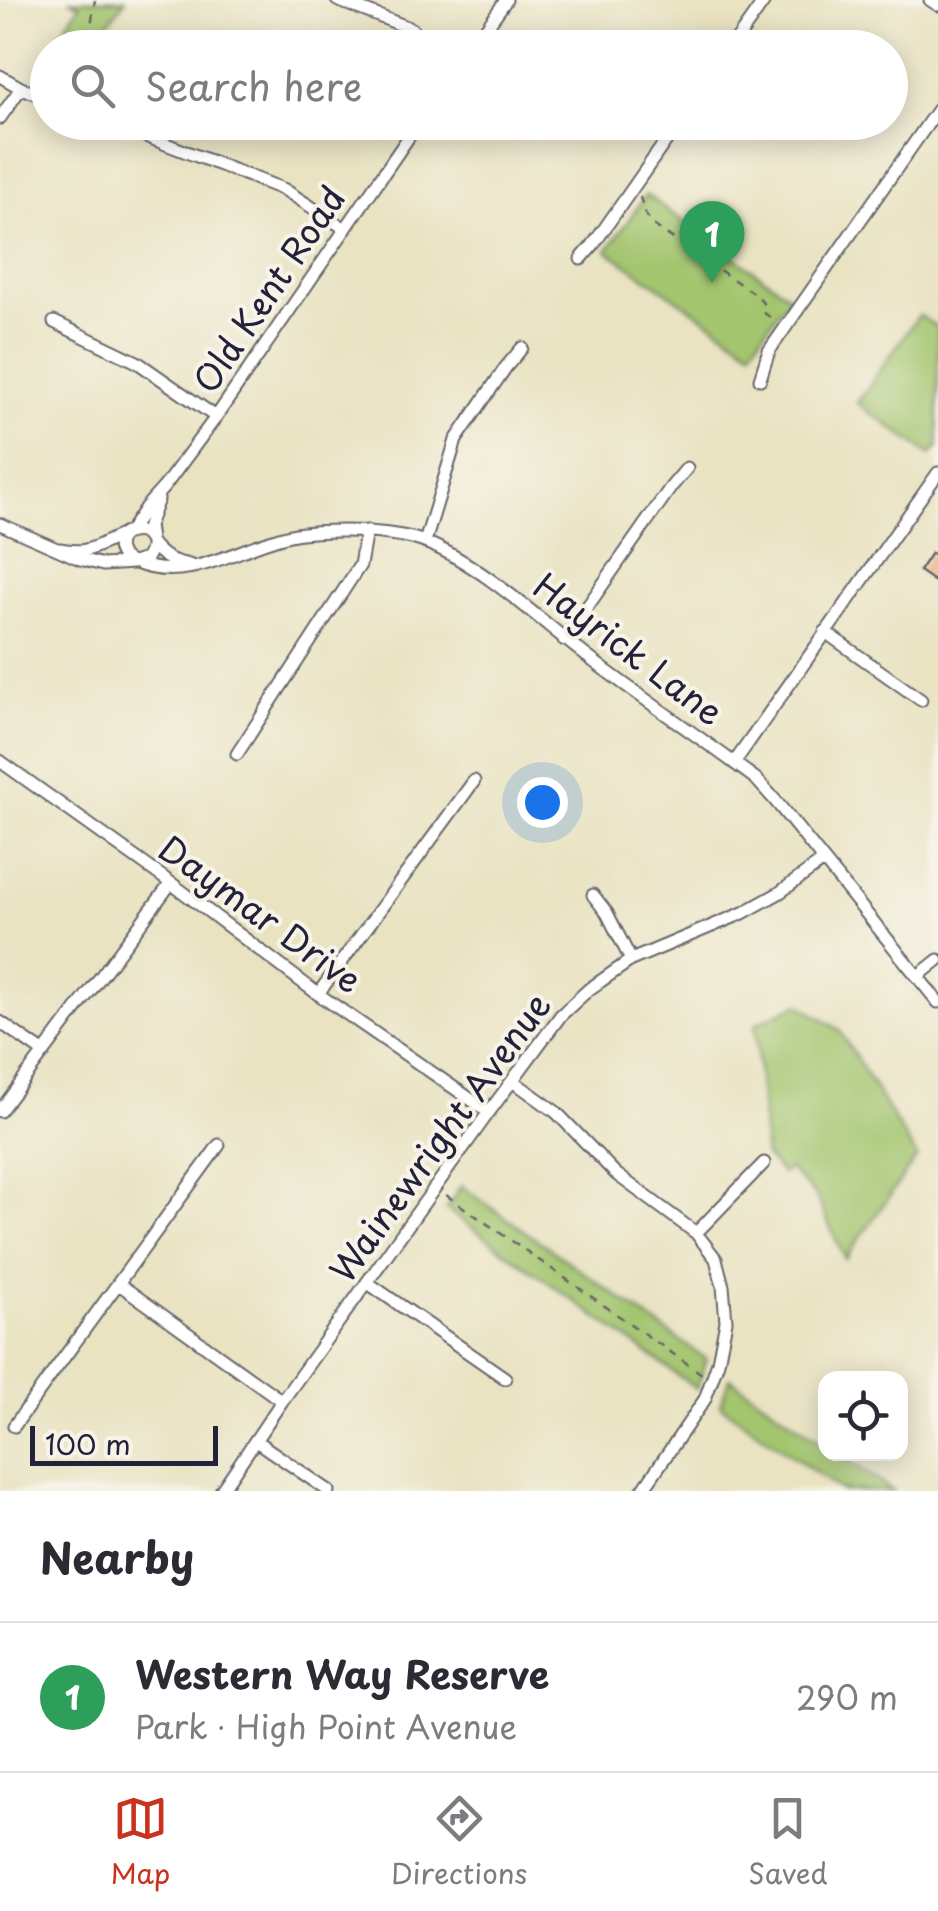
<!DOCTYPE html>
<html lang="en">
<head>
<meta charset="utf-8">
<style>
	body { margin:0; font-family:"Playpen Sans",sans-serif; background:#f7f7f7; color:#2b2b33 }
	.controls { position:absolute; right:30px; bottom:30px; display:grid; overflow:hidden; border-radius:20px; box-shadow:0 5px 25px #0003 }
	.controls button { width:90px; height:90px; display:grid; place-items:center; padding:0; border:0; border-bottom:2px solid #e1e1e2; background:#fff; color:#2b2b33; font:50px sans-serif }
	.scale { position:absolute; left:30px; bottom:25px; width:188px; box-sizing:border-box; padding-left:10px; border:5px solid #22223b; border-top:0; font-size:28px; line-height:35px; white-space:nowrap; color:#22223b; -webkit-text-stroke:8px #f7f3e8; paint-order:stroke }
	.you { position:absolute; left:542px; top:802px; width:35px; height:35px; margin:-25px; border:8px solid #fff; border-radius:50%; background:#1a73e8; box-shadow:0 0 0 15px #1a73e833 }
	.badge { display:grid; place-items:center; width:65px; height:65px; border-radius:50%; background:#c8321e; color:#fff; font-size:32px; font-weight:700 }
	.pin { position:absolute; translate:-50% -82px; filter:drop-shadow(0 2px 5px #0008) }
	.pin::after { content:''; position:absolute; top:52px; width:35px; height:30px; background:inherit; clip-path:polygon(0 0,100% 0,50% 100%) }
	.list { margin:0; padding:0; list-style:none }
	h2 { display:flex; justify-content:space-between; align-items:center; height:130px; margin:0; padding:0 40px; font-size:42px }
	h2 small { font-size:32px; font-weight:400; color:#7c7c81 }
	.list li { display:grid; grid-template-columns:65px 1fr auto; gap:30px; align-items:center; box-sizing:border-box; height:150px; padding:0 40px; border-top:2px solid #e1e1e2 }
	.list b { display:block; font-size:38px; white-space:nowrap }
	.list p { margin:0; font-size:32px; white-space:nowrap; color:#7c7c81 }
	.list em { font-size:32px; font-style:normal; color:#7c7c81 }
	.icon { flex:none; width:55px; height:55px; fill:none; stroke:currentColor; stroke-width:2; stroke-linecap:round; stroke-linejoin:round }
	.map { position:relative; flex:none; width:938px; height:1491px; overflow:hidden }
	.search { position:absolute; background:#fff; box-shadow:0 5px 25px #0003; left:30px; right:30px; top:30px; height:110px; display:flex; align-items:center; gap:25px; box-sizing:border-box; padding:0 35px; border-radius:55px; color:#7c7c81; font-size:38px }
	.sheet { height:280px; background:#fff }
	nav { display:flex; justify-content:space-around; align-items:center; box-sizing:border-box; height:140px; border-top:2px solid #e1e1e2; background:#fff; font-size:28px; color:#7c7c81 }
	nav a { display:grid; justify-items:center; gap:5px }
	nav .on { color:#c8321e }
	.map>svg:first-child { display:block }
	.green { fill:#a3c56e; stroke:#627454; stroke-width:2.5 }
	.building { fill:#e6a778 }
	.lines { fill:none; stroke-linecap:round; stroke-linejoin:round }
	.minor-casing { stroke:#68666a; stroke-width:15 }
	.path { stroke:#68666a; stroke-width:2.5; stroke-dasharray:8 8; stroke-linecap:butt }
	.minor { stroke:#fff; stroke-width:11 }
	.labels { text-anchor:middle; stroke-width:8; stroke-linejoin:round; paint-order:stroke }
	.street-label { font-size:35px; fill:#22223b; stroke:#f7f3e8 }
</style>
</head>
<body>
<div class="map">
<svg width="938" height="1491" viewBox="0 0 938 1491">
	<rect width="100%" height="100%" fill="#f7f3e8"/>
	<filter id="ink" filterUnits="userSpaceOnUse"><feTurbulence type="fractalNoise" baseFrequency=".01" numOctaves="2"/><feDisplacementMap in="SourceGraphic" scale="20" xChannelSelector="R" yChannelSelector="G"/><feConvolveMatrix kernelMatrix="1 2 1 2 8 2 1 2 1" color-interpolation-filters="sRGB"/></filter>
	<filter id="wash" filterUnits="userSpaceOnUse"><feTurbulence type="fractalNoise" baseFrequency=".0048" numOctaves="4" result="noise"/><feDisplacementMap in="SourceGraphic" scale="40" xChannelSelector="R" yChannelSelector="G"/><feGaussianBlur stdDeviation="2.25" result="paint"/><feColorMatrix in="noise" values="0 0 0 0 0 0 0 0 0 0 0 0 0 0 0 0 0 1.4 0 .05"/><feComposite in="paint" operator="in"/></filter>
	<g filter="url(#wash)">
		<rect width="100%" height="100%" fill="#e9e3c2"/>
		<path class="green" d="M71 0H125L92 47H51L80 5Z
			M646 195 790 296 751 350 607 251Z
			M919 315 938 328V447L930 455 857 403Z
			M799 1004 839 1030 917 1157 845 1259 816 1196 789 1169 782 1174 765 1156 755 1024Z
			M461 1186 706 1359 697 1389 446 1209Z
			M730 1378 825 1444 826 1454H839L893 1491H842L720 1405Z"/>
		<g id="blocks">
			<path class="building" d="M931 553 938 558V584L919 571Z"/>
		</g>
	</g>
	<g filter="url(#ink)">
		<use href="#blocks" fill-opacity="0" stroke="#68666a" stroke-width="2.5"/>
		<g class="lines">
			<defs>
				<path id="minor" d="M337 0 412 29
					M930 0 938 5
					M472 48 506 0
					M731 48 765 0
					M0 76 21 88 48 98
					M0 118 21 88
					M109 122 285 190 344 228
					M581 259 593 245 679 122
					M54 322 137 362 216 417
					M760 379 769 351 938 109
					M0 524 80 559 103 565 132 563
					M130 531 146 507 164 487 216 417 419 122
					M150 539 148 526 158 499
					M425 542 456 440 506 367 522 348
					M151 543C162 557 172 562 189 565
					M60 549C68 550 77 552 85 550 103 548 134 521 147 536 154 543 151 551 146 559L132 563C117 557 114 544 125 533
					M136 563C188 585 240 546 290 535 308 531 348 530 367 532 385 533 410 536 427 543 485 566 549 629 601 667 652 705 705 741 756 779L774 799 938 1002
					M825 632 921 700
					M564 640 671 487 687 468
					M237 754 360 565 366 531
					M0 761 171 883 318 994 489 1112
					M734 763 938 473
					M593 895 607 913 631 960
					M918 976 938 960
					M318 994 474 781
					M0 1022 44 1053
					M513 1081 556 1112 616 1174 696 1233 716 1259 723 1286 726 1321 718 1362 705 1399 642 1491
					M0 1111 171 883
					M696 1233 764 1163
					M368 1283 505 1378
					M119 1284 282 1401
					M14 1426 219 1145
					M256 1441 329 1491
					M221 1491 282 1401 489 1112 561 1015 588 990 631 960 743 913 779 893 823 861"/>
			</defs>
			<use href="#minor" class="minor-casing"/>
			<path class="path" d="M75 48 91 26 95 0
				M640 197 645 214 653 225 759 297 764 305V313L776 321
				M446 1195 702 1374"/>
			<use href="#minor" class="minor"/>
		</g>
	</g>
	<g class="labels">
		<g class="street-label">
			<text transform="translate(270 290) rotate(-56)" y="12">Old Kent Road</text>
			<text transform="translate(628 650) rotate(37)" y="12">Hayrick Lane</text>
			<text transform="translate(260 915) rotate(36)" y="12">Daymar Drive</text>
			<text transform="translate(441 1138) rotate(-54)" y="12">Wainewright Avenue</text>
		</g>
	</g>
</svg>
<div class="controls">
<button><svg class="icon" aria-label="locate" viewBox="0 0 24 24"><circle cx="12" cy="12" r="6"/><path d="M12 2v4M12 18v4M2 12h4M18 12h4"/></svg></button>
</div>
<div class="scale">100 m</div>
<div class="you"></div>
<div class="pin badge" style="left:712px;top:283px;background:#2e9e5b">1</div>
<div class="search"><svg class="icon" aria-label="search" viewBox="0 0 24 24"><circle cx="10" cy="10" r="6"/><path d="M15 15l6 6"/></svg>Search here</div>
</div>
<section class="sheet">
<h2>Nearby<small></small></h2>
<ul class="list">
<li><span class="badge" style="background:#2e9e5b">1</span><div><b>Western Way Reserve</b><p>Park · High Point Avenue</p></div><em>290 m</em></li>
</ul>
</section>
<nav>
<a class="on"><svg class="icon" aria-label="map" viewBox="0 0 24 24"><path d="M3 6l6-2 6 2 6-2v14l-6 2-6-2-6 2zM9 4v14M15 6v14"/></svg>Map</a>
<a><svg class="icon" aria-label="directions" viewBox="0 0 24 24"><path d="M12 3l9 9-9 9-9-9zM9 14v-3h6M13 9l2 2-2 2"/></svg>Directions</a>
<a><svg class="icon" aria-label="saved" viewBox="0 0 24 24"><path d="M7 4h10v16l-5-4-5 4z"/></svg>Saved</a>
</nav>
</body>
</html>
